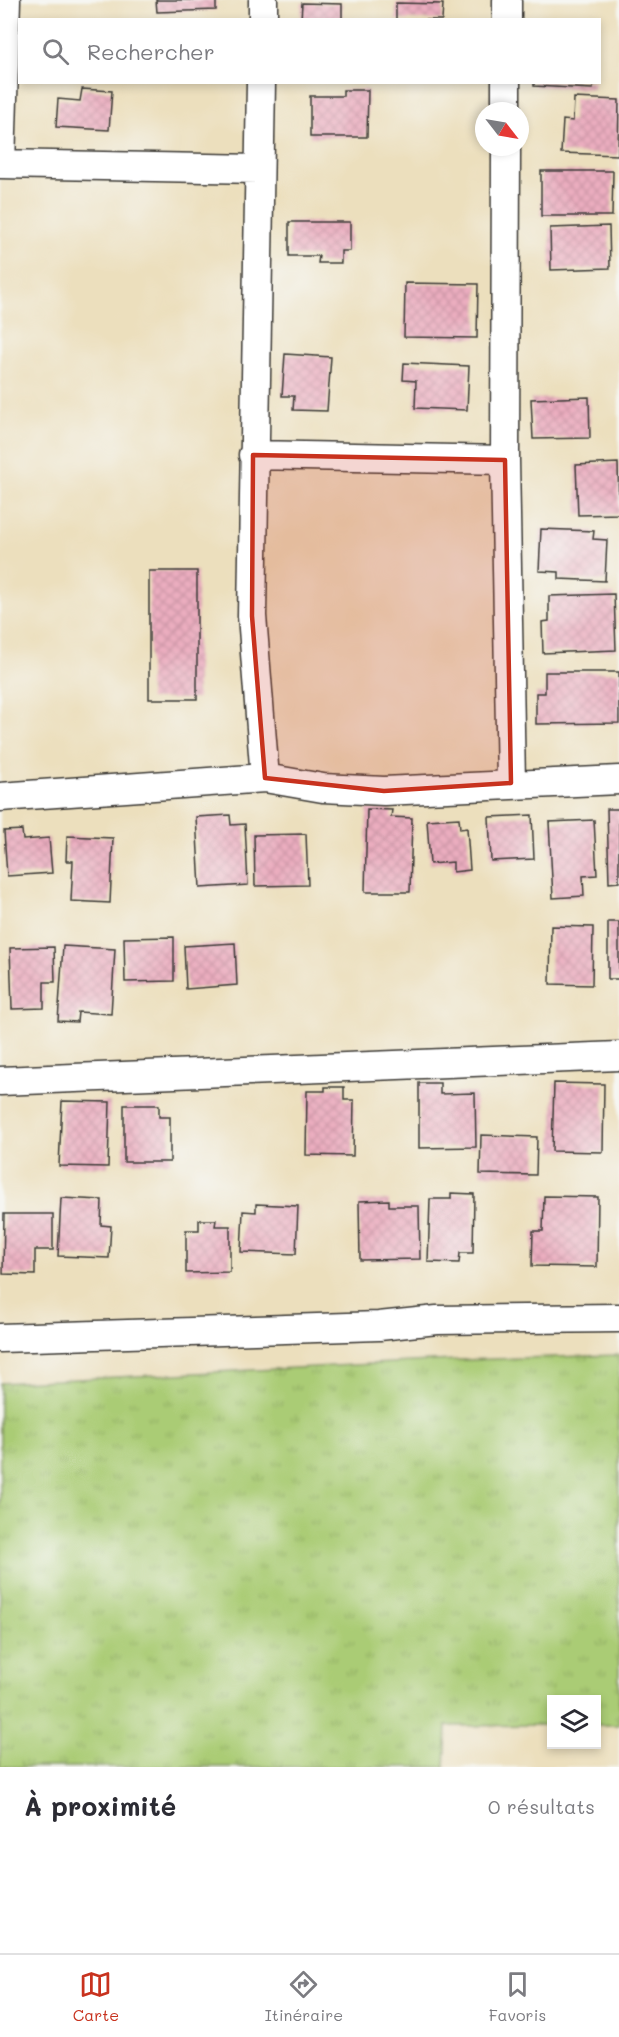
<!DOCTYPE html>
<html lang="fr">
<head>
<meta charset="utf-8">
<style>
	body { margin:0; font-family:Mali,sans-serif; background:#f7f7f7; color:#2b2b33 }
	.controls { position:absolute; right:18px; bottom:18px; display:grid; overflow:hidden; border-radius:0px; box-shadow:0 3px 9px #0003 }
	.controls button { width:54px; height:54px; display:grid; place-items:center; padding:0; border:0; border-bottom:2px solid #e1e1e2; background:#fff; color:#2b2b33; font:30px sans-serif }
	.compass { position:absolute; left:475px; top:102px; width:54px; height:54px; border-radius:50%; background:#fff; box-shadow:0 3px 9px #0003; rotate:121deg }
	.list { margin:0; padding:0; list-style:none }
	h2 { display:flex; justify-content:space-between; align-items:center; height:78px; margin:0; padding:0 24px; font-size:26px }
	h2 small { font-size:20px; font-weight:400; color:#7c7c81 }
	.icon { flex:none; width:33px; height:33px; fill:none; stroke:currentColor; stroke-width:2; stroke-linecap:round; stroke-linejoin:round }
	.map { position:relative; flex:none; width:619px; height:1767px; overflow:hidden }
	.search { position:absolute; background:#fff; box-shadow:0 3px 9px #0003; left:18px; right:18px; top:18px; height:66px; display:flex; align-items:center; gap:15px; box-sizing:border-box; padding:0 21px; border-radius:0px; color:#7c7c81; font-size:22px }
	.sheet { height:186px; background:#fff }
	nav { display:flex; justify-content:space-around; align-items:center; box-sizing:border-box; height:84px; border-top:2px solid #e1e1e2; background:#fff; font-size:16px; color:#7c7c81 }
	nav a { display:grid; justify-items:center; gap:3px }
	nav .on { color:#c8321e }
	.map>svg:first-child { display:block }
	.grass { fill:url(#grass-tufts); stroke:#637448; stroke-width:1.5 }
	.building { fill:url(#building-cross-hatch) }
	.lines { fill:none; stroke-linecap:round; stroke-linejoin:round }
	.street-casing { stroke:#3b3934; stroke-width:31 }
	.street { stroke:#fff; stroke-width:28 }
	.marked { fill:#c8321e; fill-opacity:0.2; stroke:#c8321e; stroke-width:4.5; stroke-linejoin:round }
</style>
</head>
<body>
<div class="map">
<svg width="619" height="1767" viewBox="0 0 619 1767">
	<defs>
		<pattern id="grass-tufts" width="24" height="20" patternUnits="userSpaceOnUse" patternTransform="scale(1.5)"><rect width="24" height="20" fill="#aacc75"/><path d="M3 7l-1-3M5 7V3M7 7l1-3M15 17l-1-3M17 17v-4M19 17l1-3" fill="none" stroke="#92af65"/></pattern>
		<pattern id="building-cross-hatch" width="8" height="8" patternUnits="userSpaceOnUse" patternTransform="scale(1.5)"><rect width="8" height="8" fill="#ebadbf"/><path d="M0 0l8 8M0 8l8-8" fill="none" stroke="#c994a4"/></pattern>
	</defs>
	<rect width="100%" height="100%" fill="#f6f6f2"/>
	<filter id="ink" filterUnits="userSpaceOnUse"><feTurbulence type="fractalNoise" baseFrequency=".0167" numOctaves="2"/><feDisplacementMap in="SourceGraphic" scale="12" xChannelSelector="R" yChannelSelector="G"/><feConvolveMatrix kernelMatrix="1 2 1 2 8 2 1 2 1" color-interpolation-filters="sRGB"/></filter>
	<filter id="wash" filterUnits="userSpaceOnUse"><feTurbulence type="fractalNoise" baseFrequency=".008" numOctaves="4" result="noise"/><feDisplacementMap in="SourceGraphic" scale="24" xChannelSelector="R" yChannelSelector="G"/><feGaussianBlur stdDeviation="1.35" result="paint"/><feColorMatrix in="noise" values="0 0 0 0 0 0 0 0 0 0 0 0 0 0 0 0 0 1.4 0 .05"/><feComposite in="paint" operator="in"/></filter>
	<g filter="url(#wash)">
		<rect width="100%" height="100%" fill="#ecdfbd"/>
		<path class="grass" d="M619 1355V1725H597L596 1700H552L551 1725 447 1726 445 1767H0V1383L431 1361Z"/>
		<g id="blocks">
			<path class="building" d="M156 0H216V10L157 12Z
				M302 3 342 4V20H301Z
				M396 3 443 4 442 20H396Z
				M534 82H594L593 89 534 86Z
				M82 89 112 91 109 130 56 127 58 99 80 101Z
				M343 90H368L367 137H310V96H343Z
				M574 98 619 100 618 155 561 153 563 120 573 121Z
				M541 171H613L612 216H541Z
				M289 222H350V251H341V263H318L319 256H289Z
				M609 226 610 268 551 270 550 228Z
				M405 283 478 284 477 338 404 337Z
				M285 354 331 357 327 411 293 410 294 396H282Z
				M404 363 469 366 467 410 415 408 416 381 403 380Z
				M589 397 590 438 533 439 531 399Z
				M618 463 619 514 578 515 576 465Z
				M541 529 594 531 593 539 607 540 605 581 559 579V572L539 571Z
				M149 571H197V699H149Z
				M614 594 616 650 543 653 542 622 549 621V596Z
				M545 672H619V723L536 724V693H545Z
				M367 809 392 810 391 817 412 818 410 892H365Z
				M607 809H619V882L609 883Z
				M230 815 231 825 245 824 248 885 200 888 196 817Z
				M532 815 534 859 491 861 489 817Z
				M459 818 460 829 467 828 470 870 453 872V862L430 864 427 820Z
				M594 820 597 875 583 876 584 896 553 898 549 822Z
				M22 830 23 840 49 838 52 873 7 876 4 831Z
				M306 834 308 885 255 886 254 835Z
				M67 836 113 838 110 903 71 901 73 861H66Z
				M608 922H619V979H608Z
				M551 926 593 927 592 985 550 984Z
				M174 937V981L125 982 124 938Z
				M235 943 237 985 186 989 184 946Z
				M63 946 115 949 111 1014 78 1012 77 1022 58 1021Z
				M54 947 55 982H44V1008L12 1009 10 948Z
				M419 1083H440V1094L475 1093 476 1147 419 1148Z
				M554 1083 604 1084 603 1152 552 1151Z
				M325 1087H344V1100H354L353 1156 306 1155 307 1091H325Z
				M62 1101 110 1102 108 1167 59 1166Z
				M124 1105H159V1117H170V1162H124Z
				M481 1135 537 1137 536 1175 480 1174Z
				M451 1193 474 1194 473 1253H460L459 1263 428 1262 430 1199H451Z
				M544 1196 598 1197 597 1267 532 1266 533 1231H543Z
				M61 1198 102 1200 101 1225 111 1226 109 1258 58 1256Z
				M389 1200V1206H419L420 1259 360 1260 359 1201Z
				M256 1204 298 1206 296 1254 241 1252 243 1211 256 1212Z
				M4 1214H53V1250H35V1275L3 1274Z
				M199 1220H216L215 1226H230V1272L186 1273V1230H199Z"/>
		</g>
	</g>
	<g filter="url(#ink)">
		<use href="#blocks" fill-opacity="0" stroke="#3b3934" stroke-width="1.5"/>
		<g class="lines">
			<defs>
				<path id="street" d="M263 20V0
					M507 20V0
					M261 82 252 616 265 778
					M506 111V82
					M506 147 505 460 511 783
					M0 164 258 169
					M1 164 6 0
					M253 455 505 460
					M0 797 265 778 323 788 384 791 619 780
					M0 1081 619 1056
					M0 1338 379 1326 437 1320 619 1318"/>
			</defs>
			<use href="#street" class="street-casing"/>
			<use href="#street" class="street"/>
		</g>
	</g>
	<path class="marked" d="M253 455 505 460 511 783 384 791 265 778 252 616Z"/>
</svg>
<div class="controls">
<button><svg class="icon" aria-label="layers" viewBox="0 0 24 24"><path d="M12 4l9 5-9 5-9-5zM3 14l9 5 9-5"/></svg></button>
</div>
<svg class="compass" viewBox="-18 -18 36 36"><path d="M0-13l5 13h-10z" fill="#e53935"/><path d="M0 13l5-13h-10z" fill="#7c7c81"/></svg>
<div class="search"><svg class="icon" aria-label="search" viewBox="0 0 24 24"><circle cx="10" cy="10" r="6"/><path d="M15 15l6 6"/></svg>Rechercher</div>
</div>
<section class="sheet">
<h2>À proximité<small>0 résultats</small></h2>
<ul class="list">
</ul>
</section>
<nav>
<a class="on"><svg class="icon" aria-label="map" viewBox="0 0 24 24"><path d="M3 6l6-2 6 2 6-2v14l-6 2-6-2-6 2zM9 4v14M15 6v14"/></svg>Carte</a>
<a><svg class="icon" aria-label="directions" viewBox="0 0 24 24"><path d="M12 3l9 9-9 9-9-9zM9 14v-3h6M13 9l2 2-2 2"/></svg>Itinéraire</a>
<a><svg class="icon" aria-label="saved" viewBox="0 0 24 24"><path d="M7 4h10v16l-5-4-5 4z"/></svg>Favoris</a>
</nav>
</body>
</html>
